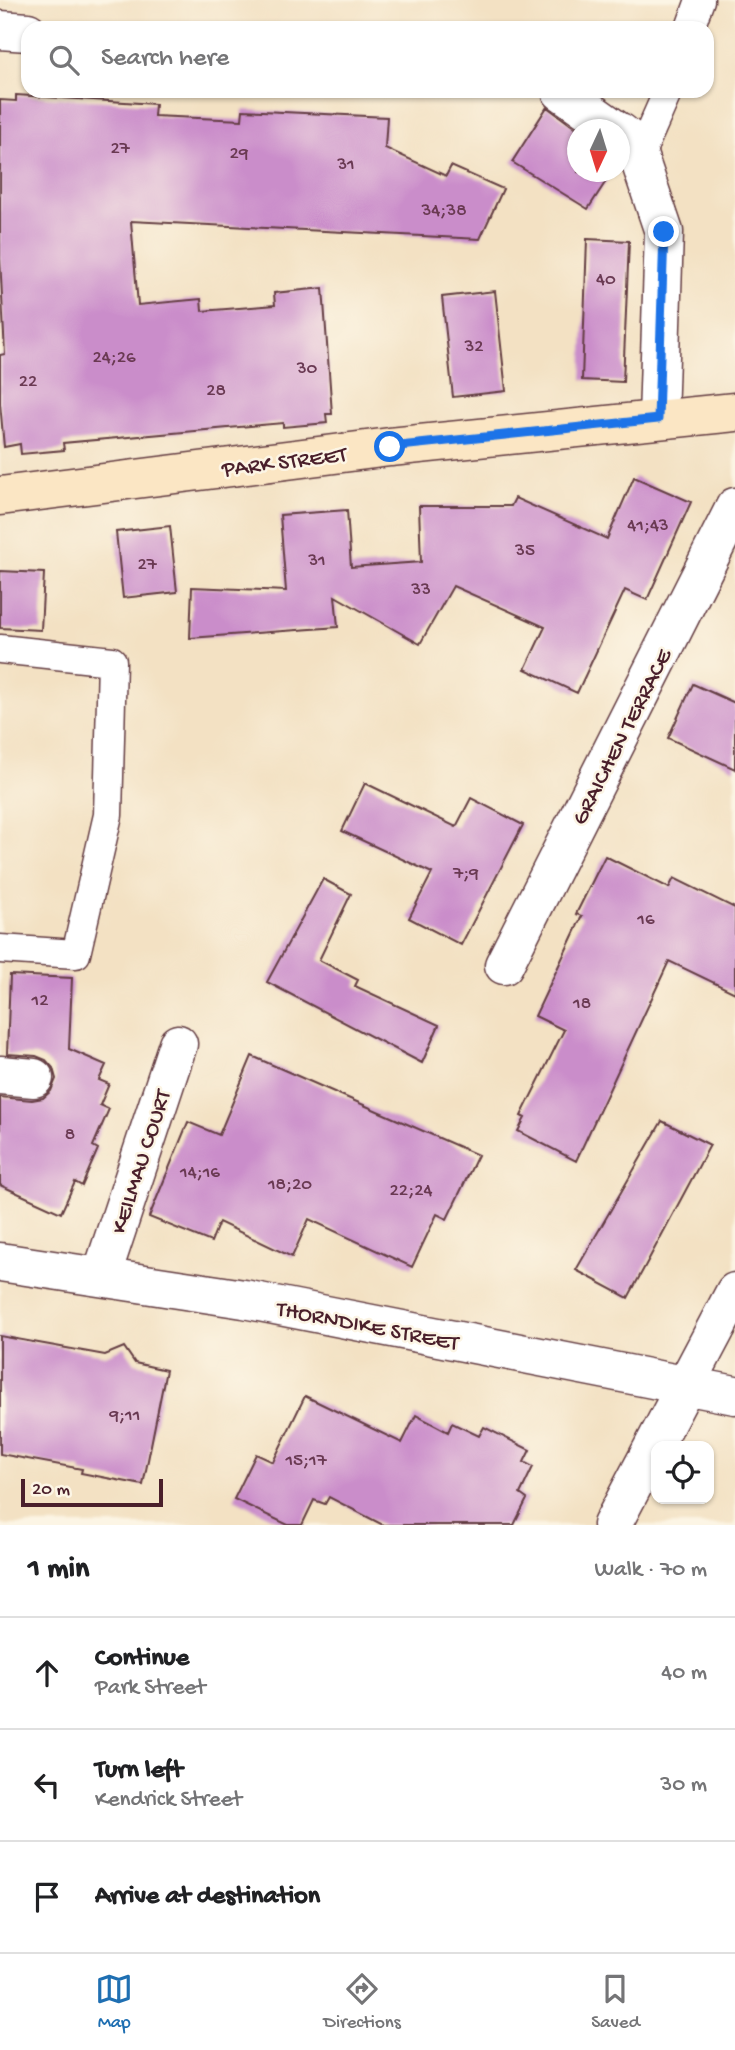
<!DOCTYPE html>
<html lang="en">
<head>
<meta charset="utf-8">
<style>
	body { margin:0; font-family:"Gochi Hand",sans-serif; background:#f6f6f6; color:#202124 }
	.controls { position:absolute; right:21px; bottom:21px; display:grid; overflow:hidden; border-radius:14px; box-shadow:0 2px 5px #0004 }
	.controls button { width:63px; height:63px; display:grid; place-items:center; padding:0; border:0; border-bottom:2px solid #e0e0e0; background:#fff; color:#202124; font:35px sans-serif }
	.compass { position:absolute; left:567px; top:119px; width:63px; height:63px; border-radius:50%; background:#fff; box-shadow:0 2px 5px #0004; rotate:184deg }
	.scale { position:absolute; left:21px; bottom:18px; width:142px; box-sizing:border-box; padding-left:7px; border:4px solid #4a1f2b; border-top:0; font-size:19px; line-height:24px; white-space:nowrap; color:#4a1f2b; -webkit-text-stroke:5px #fcf5e5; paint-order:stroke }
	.stop { position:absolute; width:21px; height:21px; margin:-16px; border:5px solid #1a73e8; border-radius:50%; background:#fff }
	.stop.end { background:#1a73e8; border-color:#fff; box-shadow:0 2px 7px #0008 }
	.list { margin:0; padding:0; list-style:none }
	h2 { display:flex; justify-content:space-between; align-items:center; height:91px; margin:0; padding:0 28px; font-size:30px }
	h2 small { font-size:23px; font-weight:400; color:#757577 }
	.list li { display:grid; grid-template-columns:46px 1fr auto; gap:21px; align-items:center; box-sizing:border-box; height:112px; padding:0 28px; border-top:2px solid #e0e0e0 }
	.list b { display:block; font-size:26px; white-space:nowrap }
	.list p { margin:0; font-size:23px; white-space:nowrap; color:#757577 }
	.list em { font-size:23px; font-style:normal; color:#757577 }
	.icon { flex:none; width:38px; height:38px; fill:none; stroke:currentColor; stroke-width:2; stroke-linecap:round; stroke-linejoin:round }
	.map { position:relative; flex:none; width:735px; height:1525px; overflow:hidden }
	.search { position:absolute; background:#fff; box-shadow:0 2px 5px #0004; left:21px; right:21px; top:21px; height:77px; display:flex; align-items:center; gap:18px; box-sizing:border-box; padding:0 24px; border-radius:21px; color:#757577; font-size:26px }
	.sheet { height:427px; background:#fff }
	nav { display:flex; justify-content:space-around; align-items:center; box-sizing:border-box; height:98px; border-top:2px solid #e0e0e0; background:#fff; font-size:19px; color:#757577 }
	nav a { display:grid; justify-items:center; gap:4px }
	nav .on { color:#1f6fb2 }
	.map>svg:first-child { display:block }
	.building { fill:#ca8dca }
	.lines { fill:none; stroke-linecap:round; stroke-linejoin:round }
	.service-casing { stroke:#633c42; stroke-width:31 }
	.minor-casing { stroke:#633c42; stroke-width:41 }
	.secondary-casing { stroke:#633c42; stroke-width:41 }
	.service { stroke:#fff; stroke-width:28 }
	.minor { stroke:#fff; stroke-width:38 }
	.secondary { stroke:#fbe6c4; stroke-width:38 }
	.route { stroke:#1a73e8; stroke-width:9 }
	.labels { text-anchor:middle; stroke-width:5; stroke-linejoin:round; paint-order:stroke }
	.number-label { font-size:19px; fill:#6a3a53 }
	.street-label { font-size:23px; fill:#4a1f2b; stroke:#fcf5e5 }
</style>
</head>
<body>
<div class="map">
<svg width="735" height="1525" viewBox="0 0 735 1525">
	<rect width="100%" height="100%" fill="#fcf5e5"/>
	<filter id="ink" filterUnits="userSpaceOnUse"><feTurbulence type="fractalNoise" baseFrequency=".0143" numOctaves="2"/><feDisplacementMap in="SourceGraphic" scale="14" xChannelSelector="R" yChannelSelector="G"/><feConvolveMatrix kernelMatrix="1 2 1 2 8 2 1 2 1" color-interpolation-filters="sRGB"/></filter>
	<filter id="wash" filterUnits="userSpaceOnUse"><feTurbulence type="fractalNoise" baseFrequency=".00686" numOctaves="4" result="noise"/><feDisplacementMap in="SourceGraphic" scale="28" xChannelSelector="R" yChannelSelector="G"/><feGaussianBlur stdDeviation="1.57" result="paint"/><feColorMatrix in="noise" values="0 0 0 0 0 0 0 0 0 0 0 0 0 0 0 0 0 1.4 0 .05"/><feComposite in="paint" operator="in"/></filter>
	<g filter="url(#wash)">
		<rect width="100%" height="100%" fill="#f3e1c3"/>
		<g id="blocks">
			<path class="building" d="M16 95 155 104 154 116 242 120 243 110 387 117 385 148 446 176 451 166 503 189 480 239 131 221 138 305 201 299 202 311 275 305 274 293 323 288 332 414H326L327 423 283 427V423L63 443 64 450 21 454 20 444 4 447 0 403V355L5 354 0 258V100L16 101Z
				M547 107 578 130V172H612L588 209 512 162Z
				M587 239 629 241 623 382 582 380Z
				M495 291 506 391 453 397 442 297Z
				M634 477 691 502 647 600 625 590 577 693 525 669 545 627 453 586 420 644 335 596 338 627 190 638 192 587 286 591 280 515 347 510 351 567 421 562 419 506H511L515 498 607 539Z
				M170 526 177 592 123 598 116 532Z
				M0 571 44 573 41 630 0 628Z
				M693 684 735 703V769L668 738Z
				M365 783 456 827 471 798 523 825 461 945 409 918 432 873 342 831Z
				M605 856 669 888 674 878 735 908V993L669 961 576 1161 518 1131 525 1118 521 1116 564 1030 535 1016 582 916 576 914Z
				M323 879 351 894 319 960 358 980 355 986 439 1025 422 1063 267 982Z
				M10 975 72 978 69 1049 106 1065 99 1080 109 1084 100 1105 109 1109 93 1146 98 1149 82 1186 75 1182 61 1213 0 1185V1097L32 1100 43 1098 51 1091 56 1079 53 1068 46 1060 36 1056 7 1054Z
				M252 1056 478 1155 447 1219 437 1214 412 1267 309 1219 292 1257 219 1222 211 1242 149 1217 188 1122 219 1135Z
				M662 1121 710 1145 628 1298 576 1270Z
				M0 1336 105 1355 124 1347 135 1363 166 1370 143 1485 81 1473 82 1469 0 1454Z
				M305 1396 402 1443 416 1415 448 1432 452 1423 479 1436 484 1427 530 1450 524 1462 533 1467 520 1494 527 1499 514 1525H383L329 1497 325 1504 314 1500 302 1525H288L234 1499 256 1454 273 1462Z"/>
		</g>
	</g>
	<g filter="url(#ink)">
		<use href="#blocks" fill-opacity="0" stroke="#633c42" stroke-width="2"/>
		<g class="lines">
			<defs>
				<path id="service" d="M690 28 700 0
					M639 157 668 91
					M0 649 112 661 108 815 76 954 0 949"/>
				<path id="minor" d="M0 30 28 32
					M561 91 616 130
					M620 132 634 143 664 232 658 419
					M504 965 735 507
					M0 1075 34 1078
					M0 1262 244 1299 735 1395
					M101 1277 178 1044
					M612 1525 735 1292"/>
				<path id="secondary" d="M0 496 390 447 735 412"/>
			</defs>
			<use href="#service" class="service-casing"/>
			<use href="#minor" class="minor-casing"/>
			<use href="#secondary" class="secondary-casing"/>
			<use href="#service" class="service"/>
			<use href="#minor" class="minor"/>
			<use href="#secondary" class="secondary"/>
		</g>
	</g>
	<g class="lines" filter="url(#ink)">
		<path class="route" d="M390 447 658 419 664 232"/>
	</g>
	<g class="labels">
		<g class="number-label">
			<text x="120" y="153">27</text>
			<text x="239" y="158">29</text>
			<text x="346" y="169">31</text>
			<text x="444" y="215">34;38</text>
			<text x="606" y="284">40</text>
			<text x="474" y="351">32</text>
			<text x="114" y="362">24;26</text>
			<text x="307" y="373">30</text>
			<text x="28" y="386">22</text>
			<text x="216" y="395">28</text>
			<text x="648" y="530">41;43</text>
			<text x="525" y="555">35</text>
			<text x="317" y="565">31</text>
			<text x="147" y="569">27</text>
			<text x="421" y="594">33</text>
			<text x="466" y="878">7;9</text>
			<text x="646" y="924">16</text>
			<text x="40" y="1005">12</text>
			<text x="582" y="1008">18</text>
			<text x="70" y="1139">8</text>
			<text x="200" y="1177">14;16</text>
			<text x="290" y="1189">18;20</text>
			<text x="411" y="1195">22;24</text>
			<text x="125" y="1420">9;11</text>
			<text x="306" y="1465">15;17</text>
		</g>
		<g class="street-label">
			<text transform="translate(284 460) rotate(-7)" y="8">PARK STREET</text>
			<text transform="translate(620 736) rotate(-63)" y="8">GRAICHEN TERRACE</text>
			<text transform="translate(139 1161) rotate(-72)" y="8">KEILMAU COURT</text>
			<text transform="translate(368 1324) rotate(11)" y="8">THORNDIKE STREET</text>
		</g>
	</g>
</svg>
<div class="controls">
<button><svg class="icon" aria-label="locate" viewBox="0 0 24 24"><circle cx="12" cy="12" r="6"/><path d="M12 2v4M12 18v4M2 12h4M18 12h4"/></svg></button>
</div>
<svg class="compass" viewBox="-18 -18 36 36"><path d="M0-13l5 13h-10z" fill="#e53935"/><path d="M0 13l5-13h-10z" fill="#757577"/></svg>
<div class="scale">20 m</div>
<div class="stop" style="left:390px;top:447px"></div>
<div class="stop end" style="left:664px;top:232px"></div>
<div class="search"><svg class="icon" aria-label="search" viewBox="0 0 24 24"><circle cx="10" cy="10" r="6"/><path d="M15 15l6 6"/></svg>Search here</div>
</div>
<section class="sheet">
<h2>1 min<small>Walk · 70 m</small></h2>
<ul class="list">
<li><svg class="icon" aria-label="ahead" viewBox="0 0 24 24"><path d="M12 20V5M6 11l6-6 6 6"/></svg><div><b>Continue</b><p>Park Street</p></div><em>40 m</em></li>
<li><svg class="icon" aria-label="left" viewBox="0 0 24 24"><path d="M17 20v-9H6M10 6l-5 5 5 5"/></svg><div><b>Turn left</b><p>Kendrick Street</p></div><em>30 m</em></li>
<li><svg class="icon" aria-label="arrive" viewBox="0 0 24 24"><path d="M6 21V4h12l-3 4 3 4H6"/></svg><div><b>Arrive at destination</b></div></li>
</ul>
</section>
<nav>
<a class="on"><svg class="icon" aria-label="map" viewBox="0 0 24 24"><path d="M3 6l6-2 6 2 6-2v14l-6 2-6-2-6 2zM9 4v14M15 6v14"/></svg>Map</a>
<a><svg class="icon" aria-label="directions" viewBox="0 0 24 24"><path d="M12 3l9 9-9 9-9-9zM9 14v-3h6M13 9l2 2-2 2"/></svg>Directions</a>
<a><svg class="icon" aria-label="saved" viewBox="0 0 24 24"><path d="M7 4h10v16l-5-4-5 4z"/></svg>Saved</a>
</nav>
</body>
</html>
